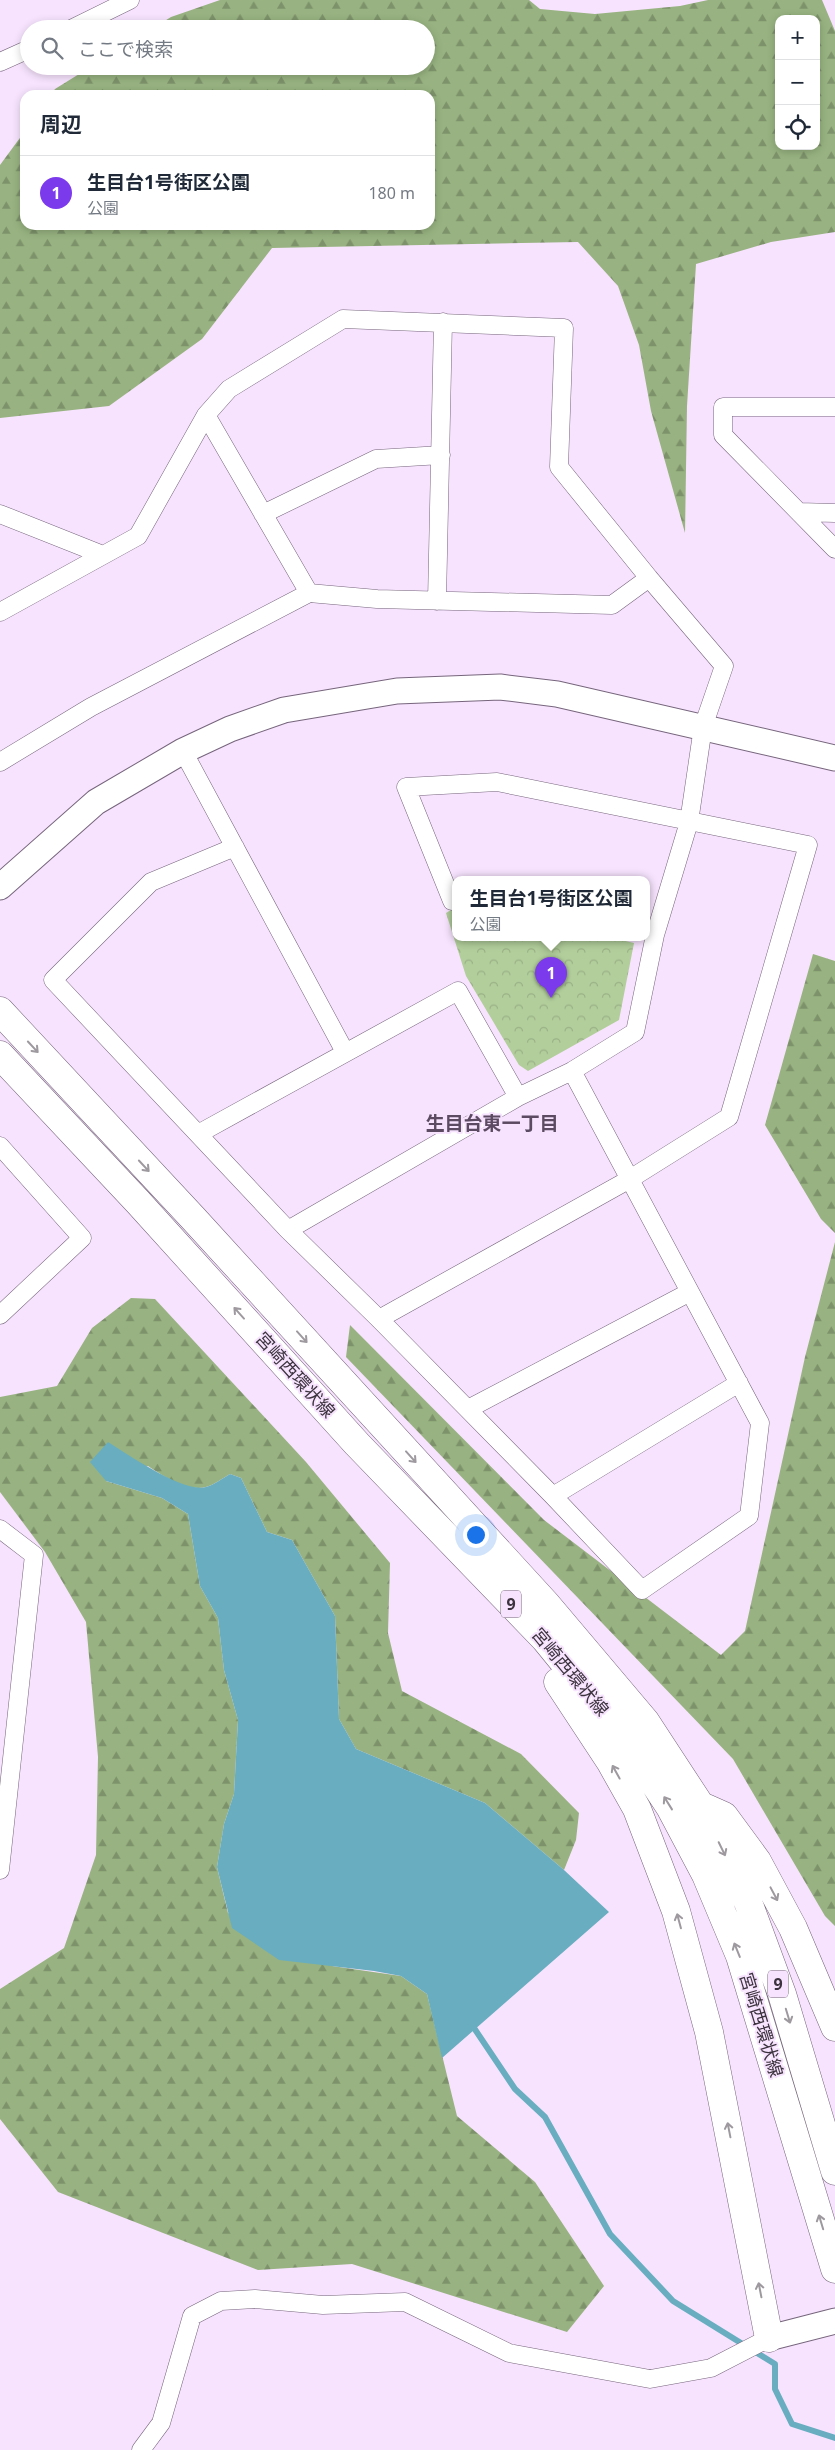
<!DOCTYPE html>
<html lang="ja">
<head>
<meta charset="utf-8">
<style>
	body { margin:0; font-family:"Noto Sans","Noto Sans JP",sans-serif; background:#f6f6f7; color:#1f2937 }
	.controls { position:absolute; right:15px; top:15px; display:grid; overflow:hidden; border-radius:10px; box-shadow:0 2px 8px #0003 }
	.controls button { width:45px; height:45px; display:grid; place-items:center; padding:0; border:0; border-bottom:1px solid #e0e1e3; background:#fff; color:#1f2937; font:25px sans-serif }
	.you { position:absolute; left:475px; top:1534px; width:18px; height:18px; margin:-12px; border:4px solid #fff; border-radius:50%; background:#1a73e8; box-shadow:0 0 0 8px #1a73e833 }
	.badge { display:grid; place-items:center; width:32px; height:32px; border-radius:50%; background:#7c3aed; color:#fff; font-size:16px; font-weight:700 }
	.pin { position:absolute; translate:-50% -41px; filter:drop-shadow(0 1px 2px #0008) }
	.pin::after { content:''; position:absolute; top:26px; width:18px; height:15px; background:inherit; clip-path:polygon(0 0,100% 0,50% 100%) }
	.popup { position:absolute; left:452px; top:876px; width:198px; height:65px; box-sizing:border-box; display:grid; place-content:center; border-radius:10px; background:#fff; filter:drop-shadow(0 1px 4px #0005); font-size:16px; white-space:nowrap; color:#747a83 }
	.popup b { font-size:19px; color:#1f2937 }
	.popup::after { content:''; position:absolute; left:50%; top:100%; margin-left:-10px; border:10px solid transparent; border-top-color:#fff }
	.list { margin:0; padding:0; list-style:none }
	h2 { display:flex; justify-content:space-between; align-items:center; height:65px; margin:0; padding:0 20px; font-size:21px }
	h2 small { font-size:16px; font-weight:400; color:#747a83 }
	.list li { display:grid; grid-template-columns:32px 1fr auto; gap:15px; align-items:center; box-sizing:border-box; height:75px; padding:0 20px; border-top:1px solid #e0e1e3 }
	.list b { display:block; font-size:19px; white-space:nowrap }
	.list p { margin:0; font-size:16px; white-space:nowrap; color:#747a83 }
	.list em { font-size:16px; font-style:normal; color:#747a83 }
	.icon { flex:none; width:28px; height:28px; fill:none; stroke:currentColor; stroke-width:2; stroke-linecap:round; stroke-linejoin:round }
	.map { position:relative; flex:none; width:835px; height:2450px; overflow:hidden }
	.search { position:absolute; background:#fff; box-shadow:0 2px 8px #0003; left:20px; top:20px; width:415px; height:55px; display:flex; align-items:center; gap:12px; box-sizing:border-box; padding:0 18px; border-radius:28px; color:#747a83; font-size:19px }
	.panel { position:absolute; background:#fff; box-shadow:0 2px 8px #0003; left:20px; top:90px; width:415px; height:140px; border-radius:15px }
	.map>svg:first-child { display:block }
	.forest { fill:url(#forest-firs); fill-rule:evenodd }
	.park { fill:url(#park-crowns) }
	.water { fill:#68aec0 }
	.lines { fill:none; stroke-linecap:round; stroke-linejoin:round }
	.stream { stroke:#68aec0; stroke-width:6 }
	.street-casing { stroke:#76657c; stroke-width:19 }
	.secondary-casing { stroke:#76657c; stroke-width:27 }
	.primary-casing { stroke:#76657c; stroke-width:29 }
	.street { stroke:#fff; stroke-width:18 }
	.secondary { stroke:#fff; stroke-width:25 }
	.primary { stroke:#fff; stroke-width:28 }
	.oneway { stroke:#9d999e }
	.labels { text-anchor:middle; stroke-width:4; stroke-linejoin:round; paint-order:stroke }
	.shield { fill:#f7e3fe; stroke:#736877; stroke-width:1 }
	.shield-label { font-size:16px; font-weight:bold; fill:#3b333d }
	.street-label { font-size:18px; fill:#3b333d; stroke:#f7e3fe }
	.neighbourhood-label { font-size:19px; font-weight:bold; fill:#5b4a61; stroke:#f7e3fe }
</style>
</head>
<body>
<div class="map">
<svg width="835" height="2450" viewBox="0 0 835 2450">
	<defs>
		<pattern id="forest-firs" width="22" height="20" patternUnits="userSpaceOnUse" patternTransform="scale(1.25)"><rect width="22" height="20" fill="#98b381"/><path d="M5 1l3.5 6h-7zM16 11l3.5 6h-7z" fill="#7d926b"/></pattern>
		<pattern id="park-crowns" width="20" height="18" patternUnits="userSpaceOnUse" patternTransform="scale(1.25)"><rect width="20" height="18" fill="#b2ce9b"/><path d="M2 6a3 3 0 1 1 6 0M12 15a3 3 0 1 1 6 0" fill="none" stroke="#9ab186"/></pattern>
	</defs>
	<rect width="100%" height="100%" fill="#f7e3fe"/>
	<path class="forest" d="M220 0H529L540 9 595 14 680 6 708 0H822L835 31V232L771 242 696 264 687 406 685 533 651 411 639 345 618 286 578 242 272 248 202 339 109 406 0 418V165L25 131V225H430V95H51L55 89 92 66H426V29H152L171 17ZM779 19H816V146H779Z
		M813 954 835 961V1233L821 1219 765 1125Z
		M835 1242V1926L825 1916 733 1759 346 1357 350 1325 544 1520 721 1655 745 1631 805 1357Z
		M131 1298 155 1299 306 1462 390 1563 388 1633 402 1691 521 1754 579 1813 576 1840 564 1870 485 1803 356 1749 339 1719 335 1616 292 1540 267 1532 241 1478 230 1474C223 1478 214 1485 206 1487 187 1492 163 1476 148 1466L106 1481 162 1498 188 1514 200 1586 218 1618 224 1670 238 1720 234 1794 224 1824 217 1867 228 1913 332 1966 401 1976 427 1994 457 2116 535 2182 604 2286 567 2332 352 2264 258 2270 58 2192 0 2119V1989L64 1948 96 1855 98 1757 86 1622 45 1552 0 1492V1397L57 1386 92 1328Z"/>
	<path class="park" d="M451 910H456V937H609L634 943 619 1020 528 1071 519 1065 466 976 446 913Z"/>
	<path class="water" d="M108 1442C129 1455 183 1493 206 1487 214 1485 223 1478 230 1474L241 1478 267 1532 292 1540 335 1616 339 1719 356 1749 485 1803 564 1870 609 1912 442 2058 427 1994 401 1976 374 1971 279 1960 232 1928 217 1867 224 1824 234 1794 238 1720 224 1670 218 1618 200 1586 188 1514 162 1498 106 1481 90 1462Z"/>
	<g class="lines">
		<path class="stream" d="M470 2022 515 2089 545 2117 610 2234 673 2301 775 2364V2389L792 2424 835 2438"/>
		<defs>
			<path id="street" d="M71 29 130 0
				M0 62 29 49
				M835 407H723V435L835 549
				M206 415 309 593
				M799 512 835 513
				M0 514 103 555
				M263 514 376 459 441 455
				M437 601 443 322
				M0 612 138 536 206 415 229 389 343 319 564 328 559 467 649 578 724 666 703 727 689 822 655 935 635 1032 572 1071 518 1097 288 1230
				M183 751 345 1052
				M0 762 91 707 309 593 377 599 612 605 649 578
				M235 847 151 882 53 980 288 1230 379 1319 553 1496 642 1590 749 1516 760 1423 572 1071
				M198 1134 458 991 518 1097
				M0 1146 82 1238 0 1315
				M379 1319 630 1179 729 1117 808 845 497 782 406 787 452 901H456
				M468 1409 690 1292
				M553 1496 739 1383
				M0 1529 34 1555 0 1870
				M141 2450 161 2423 192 2316 221 2301 255 2299 323 2305 405 2302 509 2353 650 2379 711 2368 769 2338"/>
			<path id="secondary" d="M0 887 96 802 183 751 230 729 284 710 397 691 500 687 557 694 835 758
				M769 2338 835 2321"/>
			<path id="primary" d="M0 1011 193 1218 547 1605 645 1721 700 1805 748 1902 782 1994 835 2171
				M0 1055 138 1202 357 1444 545 1639 620 1731 670 1807 706 1875 740 1956 835 2269
				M558 1682 610 1761 637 1809 676 1911 709 2032 769 2338
				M706 1808 724 1816 757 1861 793 1928 835 2027"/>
		</defs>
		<use href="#street" class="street-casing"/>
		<use href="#secondary" class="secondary-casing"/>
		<use href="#primary" class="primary-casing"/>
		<use href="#street" class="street"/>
		<use href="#secondary" class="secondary"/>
		<use href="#primary" class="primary"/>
	</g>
	<defs><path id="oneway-shaft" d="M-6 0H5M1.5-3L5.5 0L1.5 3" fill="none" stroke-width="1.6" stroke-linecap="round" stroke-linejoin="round" transform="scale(1.25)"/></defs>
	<g class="oneway">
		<use href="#oneway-shaft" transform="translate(33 1047) rotate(47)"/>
		<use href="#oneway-shaft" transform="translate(144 1166) rotate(47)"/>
		<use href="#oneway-shaft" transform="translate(239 1313) rotate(-132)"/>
		<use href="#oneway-shaft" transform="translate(302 1337) rotate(48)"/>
		<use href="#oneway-shaft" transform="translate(411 1457) rotate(48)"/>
		<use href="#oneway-shaft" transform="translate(616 1772) rotate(-119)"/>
		<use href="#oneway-shaft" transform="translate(668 1803) rotate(-122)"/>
		<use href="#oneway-shaft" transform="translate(722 1849) rotate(64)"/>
		<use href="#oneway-shaft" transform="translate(774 1894) rotate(62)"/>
		<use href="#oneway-shaft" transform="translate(679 1921) rotate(-105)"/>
		<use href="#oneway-shaft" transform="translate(737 1950) rotate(-112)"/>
		<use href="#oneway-shaft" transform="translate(788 2016) rotate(73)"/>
		<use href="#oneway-shaft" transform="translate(729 2130) rotate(-101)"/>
		<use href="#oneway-shaft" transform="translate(821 2222) rotate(-107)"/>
		<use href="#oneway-shaft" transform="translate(760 2290) rotate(-101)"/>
	</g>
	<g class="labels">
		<g class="shield">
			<rect x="501" y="1590.5" width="20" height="27" rx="4"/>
			<rect x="768" y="1970.5" width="20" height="27" rx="4"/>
		</g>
		<g class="shield-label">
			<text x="511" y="1610">9</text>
			<text x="778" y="1990">9</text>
		</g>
		<g class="street-label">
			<text transform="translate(295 1375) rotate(48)" y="6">宮崎西環状線</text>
			<text transform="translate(570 1672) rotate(50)" y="6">宮崎西環状線</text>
			<text transform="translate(761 2025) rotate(73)" y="6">宮崎西環状線</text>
		</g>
		<g class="neighbourhood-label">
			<text x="492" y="1130">生目台東一丁目</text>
		</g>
	</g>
</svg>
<div class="controls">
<button>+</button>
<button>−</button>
<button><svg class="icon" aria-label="locate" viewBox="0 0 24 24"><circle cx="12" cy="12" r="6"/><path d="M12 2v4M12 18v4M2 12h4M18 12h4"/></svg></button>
</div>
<div class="you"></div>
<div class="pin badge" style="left:551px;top:998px">1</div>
<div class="popup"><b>生目台1号街区公園</b>公園</div>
<div class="search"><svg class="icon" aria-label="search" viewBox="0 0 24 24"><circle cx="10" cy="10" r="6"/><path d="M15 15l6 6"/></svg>ここで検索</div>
<section class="panel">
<h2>周辺<small></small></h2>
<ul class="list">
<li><span class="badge">1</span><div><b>生目台1号街区公園</b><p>公園</p></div><em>180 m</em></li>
</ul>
</section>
</div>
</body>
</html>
